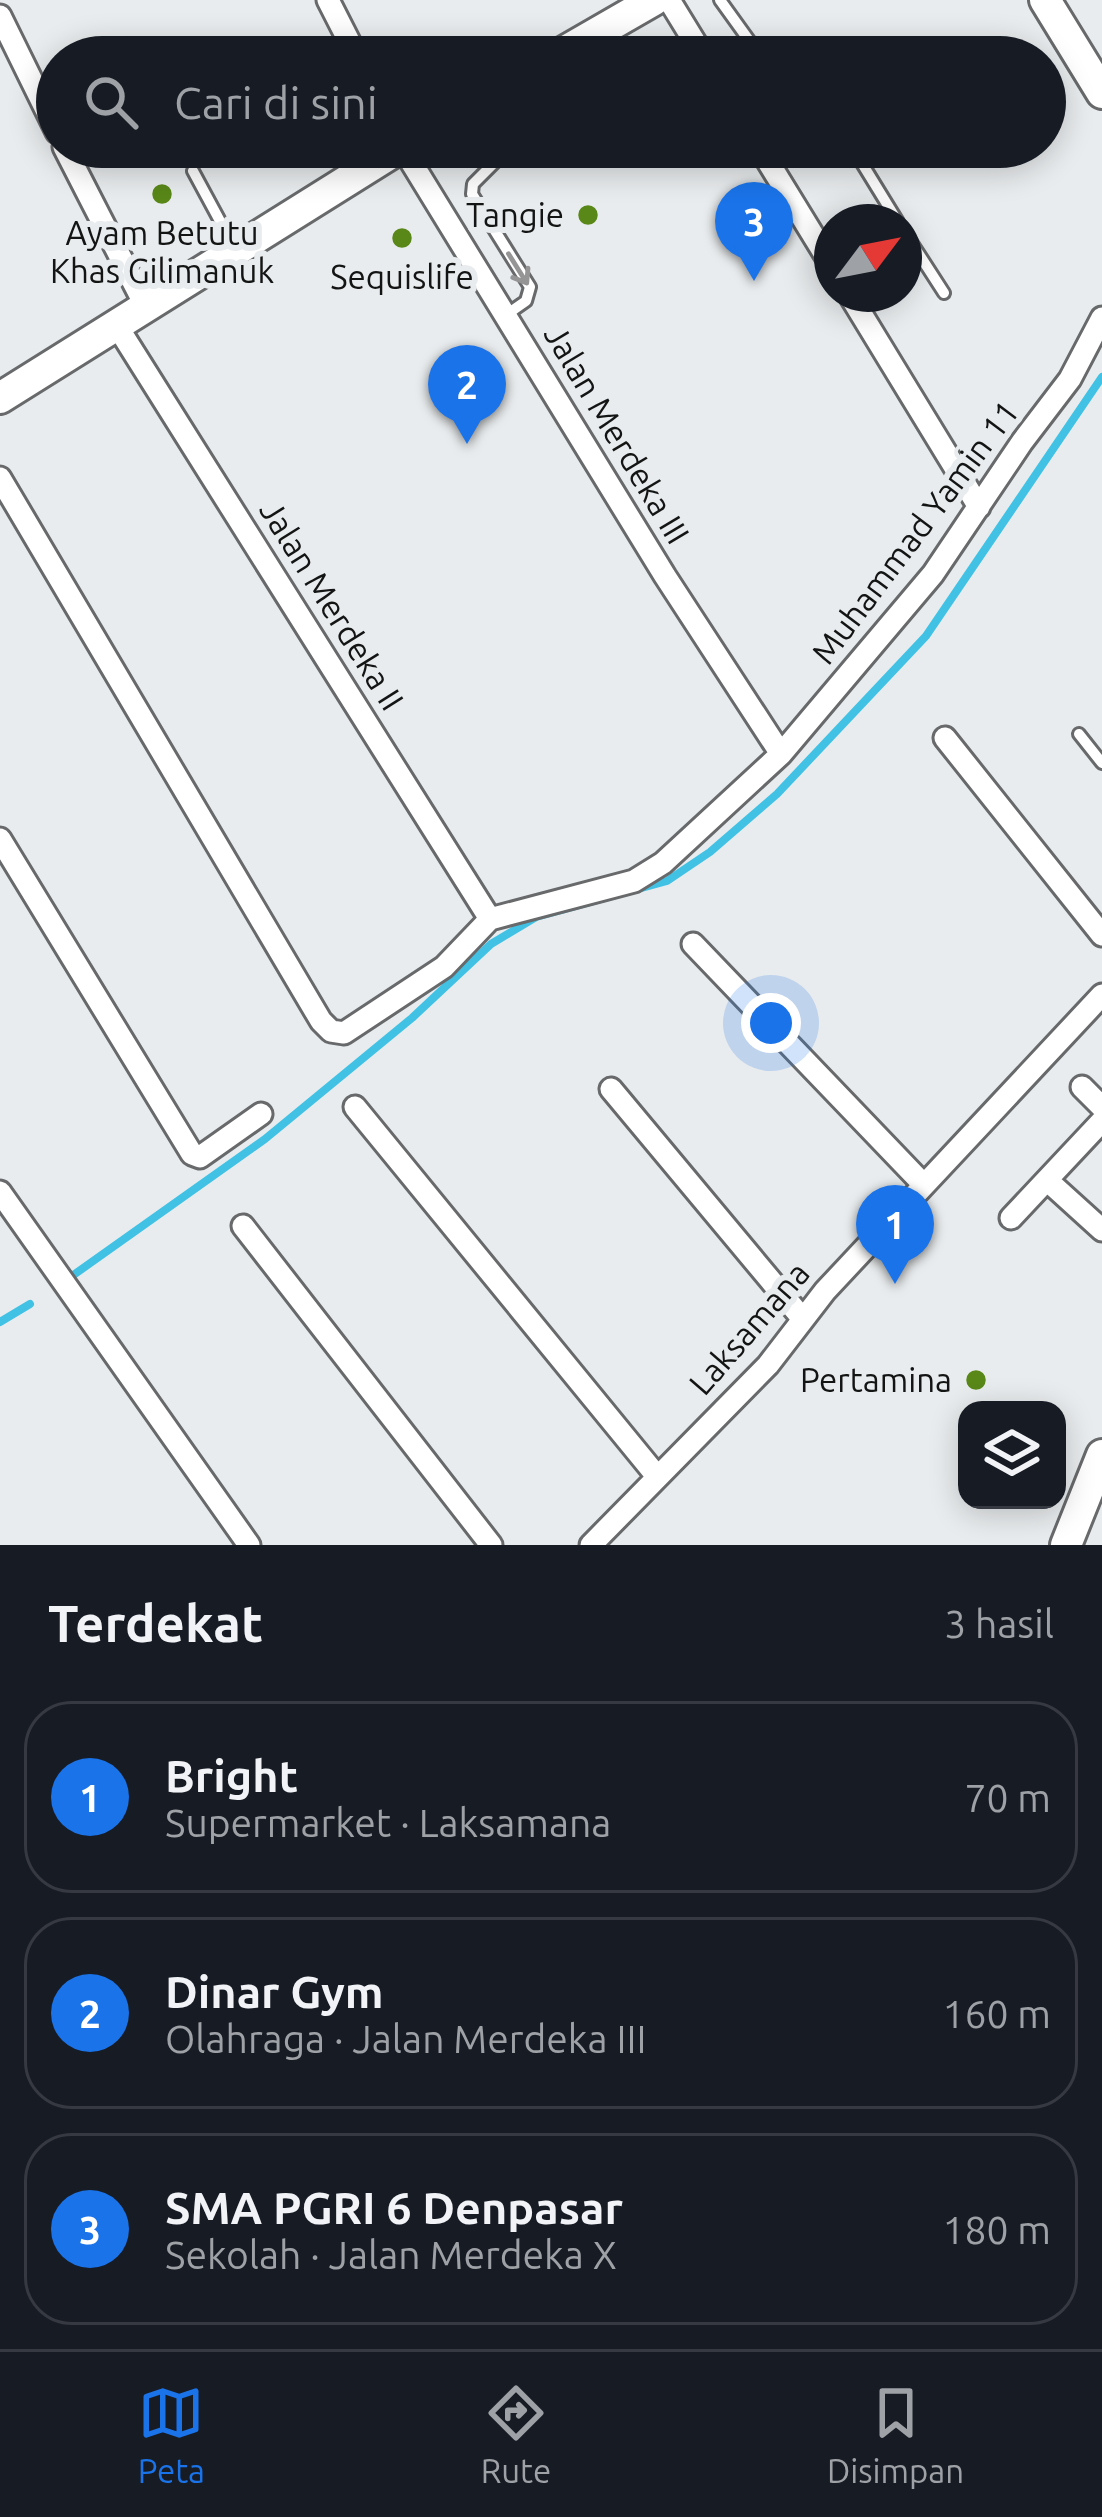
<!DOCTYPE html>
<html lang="id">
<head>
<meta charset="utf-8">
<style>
	body { margin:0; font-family:Ubuntu,sans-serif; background:#242831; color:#f1f3f6 }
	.controls { position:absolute; right:36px; bottom:36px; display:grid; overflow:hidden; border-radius:24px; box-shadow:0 6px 30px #0003 }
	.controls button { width:108px; height:108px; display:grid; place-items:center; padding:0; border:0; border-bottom:3px solid #363941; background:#171b24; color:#f1f3f6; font:60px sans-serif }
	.compass { position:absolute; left:814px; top:204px; width:108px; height:108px; border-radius:50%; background:#171b24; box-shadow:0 6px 30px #0003; rotate:58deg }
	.you { position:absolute; left:771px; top:1023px; width:42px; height:42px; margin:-30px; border:9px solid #fff; border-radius:50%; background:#1a73e8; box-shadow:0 0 0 18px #1a73e833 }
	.badge { display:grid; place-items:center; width:78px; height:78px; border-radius:50%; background:#1a73e8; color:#fff; font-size:39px; font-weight:700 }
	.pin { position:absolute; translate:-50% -99px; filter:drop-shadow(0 3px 6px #0008) }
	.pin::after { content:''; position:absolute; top:63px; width:42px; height:36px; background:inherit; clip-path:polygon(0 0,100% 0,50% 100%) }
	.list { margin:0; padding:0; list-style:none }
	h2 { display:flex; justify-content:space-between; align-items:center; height:156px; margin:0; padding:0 48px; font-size:51px }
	h2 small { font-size:39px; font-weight:400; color:#9ea1a6 }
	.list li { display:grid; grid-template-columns:78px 1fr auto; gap:36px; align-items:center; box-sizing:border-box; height:192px; margin:0 24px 24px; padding:0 24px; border:3px solid #363941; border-radius:48px }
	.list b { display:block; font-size:45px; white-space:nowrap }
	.list p { margin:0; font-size:39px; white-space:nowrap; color:#9ea1a6 }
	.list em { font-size:39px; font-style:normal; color:#9ea1a6 }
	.icon { flex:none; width:66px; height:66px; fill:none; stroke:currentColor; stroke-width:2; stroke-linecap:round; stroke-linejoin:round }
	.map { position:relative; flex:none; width:1102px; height:1545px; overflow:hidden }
	.search { position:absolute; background:#171b24; box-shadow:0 6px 30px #0003; left:36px; right:36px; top:36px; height:132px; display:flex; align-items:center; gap:30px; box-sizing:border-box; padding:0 42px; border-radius:66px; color:#9ea1a6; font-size:45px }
	.sheet { height:804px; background:#171b24 }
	nav { display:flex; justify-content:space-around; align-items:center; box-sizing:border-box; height:168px; border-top:3px solid #363941; background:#171b24; font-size:33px; color:#9ea1a6 }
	nav a { display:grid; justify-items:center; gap:6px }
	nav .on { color:#1a73e8 }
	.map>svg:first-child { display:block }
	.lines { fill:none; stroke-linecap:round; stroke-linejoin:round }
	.stream { stroke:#41c2e5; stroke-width:8 }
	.service-casing { stroke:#67696b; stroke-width:16 }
	.minor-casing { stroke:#67696b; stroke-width:27 }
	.secondary-casing { stroke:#67696b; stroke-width:36 }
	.service { stroke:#fff; stroke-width:10 }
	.minor { stroke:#fff; stroke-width:21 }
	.secondary { stroke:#fff; stroke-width:30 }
	.oneway { stroke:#959595 }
	.poi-dot { fill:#598718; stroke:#e9ecee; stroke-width:4.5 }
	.labels { text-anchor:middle; stroke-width:12; stroke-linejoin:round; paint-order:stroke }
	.poi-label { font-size:33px; fill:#131414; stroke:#e9ecee; text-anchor:end }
	.street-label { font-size:33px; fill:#131414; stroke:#e9ecee }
</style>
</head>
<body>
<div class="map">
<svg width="1102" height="1545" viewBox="0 0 1102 1545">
	<rect width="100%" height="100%" fill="#e9ecee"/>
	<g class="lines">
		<path class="stream" d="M72 1276 265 1139 412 1018 491 944 536 917 667 881 710 852 777 794 926 636 1102 377
			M0 1322 30 1304"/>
		<defs>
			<path id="service" d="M720 0 761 57
				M496 147 497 160 473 184 472 194 530 287 526 301 506 315
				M852 147 898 222
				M193 171 234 247
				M904 231 944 293
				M1079 734 1102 763"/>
			<path id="minor" d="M328 0 357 57
				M669 0 704 57
				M0 16 57 132
				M64 147 146 307
				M402 147 665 576 781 754
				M759 147 832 266
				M849 294 979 507
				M117 326 490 919
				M0 478 321 1021 331 1031 344 1033 444 967 490 919 634 881 663 863 781 754 933 574 1022 442 1070 379 1102 318
				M945 738 1102 935
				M0 839 192 1154 200 1157 261 1114
				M693 944 923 1184
				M1082 1087 1102 1107
				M611 1089 802 1318
				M355 1107 656 1475
				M1048 1181 1102 1230
				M0 1192 249 1545
				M1011 1218 1102 1121
				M243 1226 491 1545
				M591 1545 768 1365 825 1291 1102 995"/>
			<path id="secondary" d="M1045 0 1102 93
				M555 57 654 0
				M0 398 401 147
				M1066 1545 1102 1455"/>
		</defs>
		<use href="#service" class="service-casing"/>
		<use href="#minor" class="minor-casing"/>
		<use href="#secondary" class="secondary-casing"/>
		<use href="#service" class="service"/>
		<use href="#minor" class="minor"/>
		<use href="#secondary" class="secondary"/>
	</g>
	<defs><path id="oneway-shaft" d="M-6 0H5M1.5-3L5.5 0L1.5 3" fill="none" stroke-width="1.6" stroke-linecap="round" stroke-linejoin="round" transform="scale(3)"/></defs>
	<use class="oneway" href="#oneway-shaft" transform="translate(518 269) rotate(58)"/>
	<g class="poi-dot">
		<circle cx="162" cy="194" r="12"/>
		<circle cx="588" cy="215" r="12"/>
		<circle cx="402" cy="238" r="12"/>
		<circle cx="976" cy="1380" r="12"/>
	</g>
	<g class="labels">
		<g class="poi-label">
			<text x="564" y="227">Tangie</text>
			<text x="162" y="245" text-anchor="middle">Ayam Betutu<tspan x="162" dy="38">Khas Gilimanuk</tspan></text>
			<text x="402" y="289" text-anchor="middle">Sequislife</text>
			<text x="952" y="1392">Pertamina</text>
		</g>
		<g class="street-label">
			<text transform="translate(617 434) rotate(59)" y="12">Jalan Merdeka III</text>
			<text transform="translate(915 532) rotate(-53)" y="12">Muhammad Yamin 11</text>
			<text transform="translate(332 605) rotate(58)" y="12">Jalan Merdeka II</text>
			<text transform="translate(749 1328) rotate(-49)" y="12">Laksamana</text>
		</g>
	</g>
</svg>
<div class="controls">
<button><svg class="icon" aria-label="layers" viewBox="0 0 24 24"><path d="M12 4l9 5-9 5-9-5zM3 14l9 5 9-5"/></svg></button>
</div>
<svg class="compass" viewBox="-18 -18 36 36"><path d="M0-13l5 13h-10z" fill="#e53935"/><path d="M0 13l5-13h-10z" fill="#9ea1a6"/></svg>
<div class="you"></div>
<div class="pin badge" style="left:895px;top:1284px">1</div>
<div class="pin badge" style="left:467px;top:444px">2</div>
<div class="pin badge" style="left:754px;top:281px">3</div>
<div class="search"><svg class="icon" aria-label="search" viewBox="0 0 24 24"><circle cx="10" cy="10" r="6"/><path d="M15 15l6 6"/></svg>Cari di sini</div>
</div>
<section class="sheet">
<h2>Terdekat<small>3 hasil</small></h2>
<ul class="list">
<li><span class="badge">1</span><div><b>Bright</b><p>Supermarket · Laksamana</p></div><em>70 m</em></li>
<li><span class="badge">2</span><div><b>Dinar Gym</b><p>Olahraga · Jalan Merdeka III</p></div><em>160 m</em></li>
<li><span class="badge">3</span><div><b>SMA PGRI 6 Denpasar</b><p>Sekolah · Jalan Merdeka X</p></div><em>180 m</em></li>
</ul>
</section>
<nav>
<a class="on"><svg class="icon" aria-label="map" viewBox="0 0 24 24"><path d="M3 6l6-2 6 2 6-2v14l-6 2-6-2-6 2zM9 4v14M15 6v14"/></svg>Peta</a>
<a><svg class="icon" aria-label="directions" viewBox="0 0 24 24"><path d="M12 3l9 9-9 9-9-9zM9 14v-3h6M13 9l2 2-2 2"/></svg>Rute</a>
<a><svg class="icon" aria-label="saved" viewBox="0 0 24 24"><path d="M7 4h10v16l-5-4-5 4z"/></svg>Disimpan</a>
</nav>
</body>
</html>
